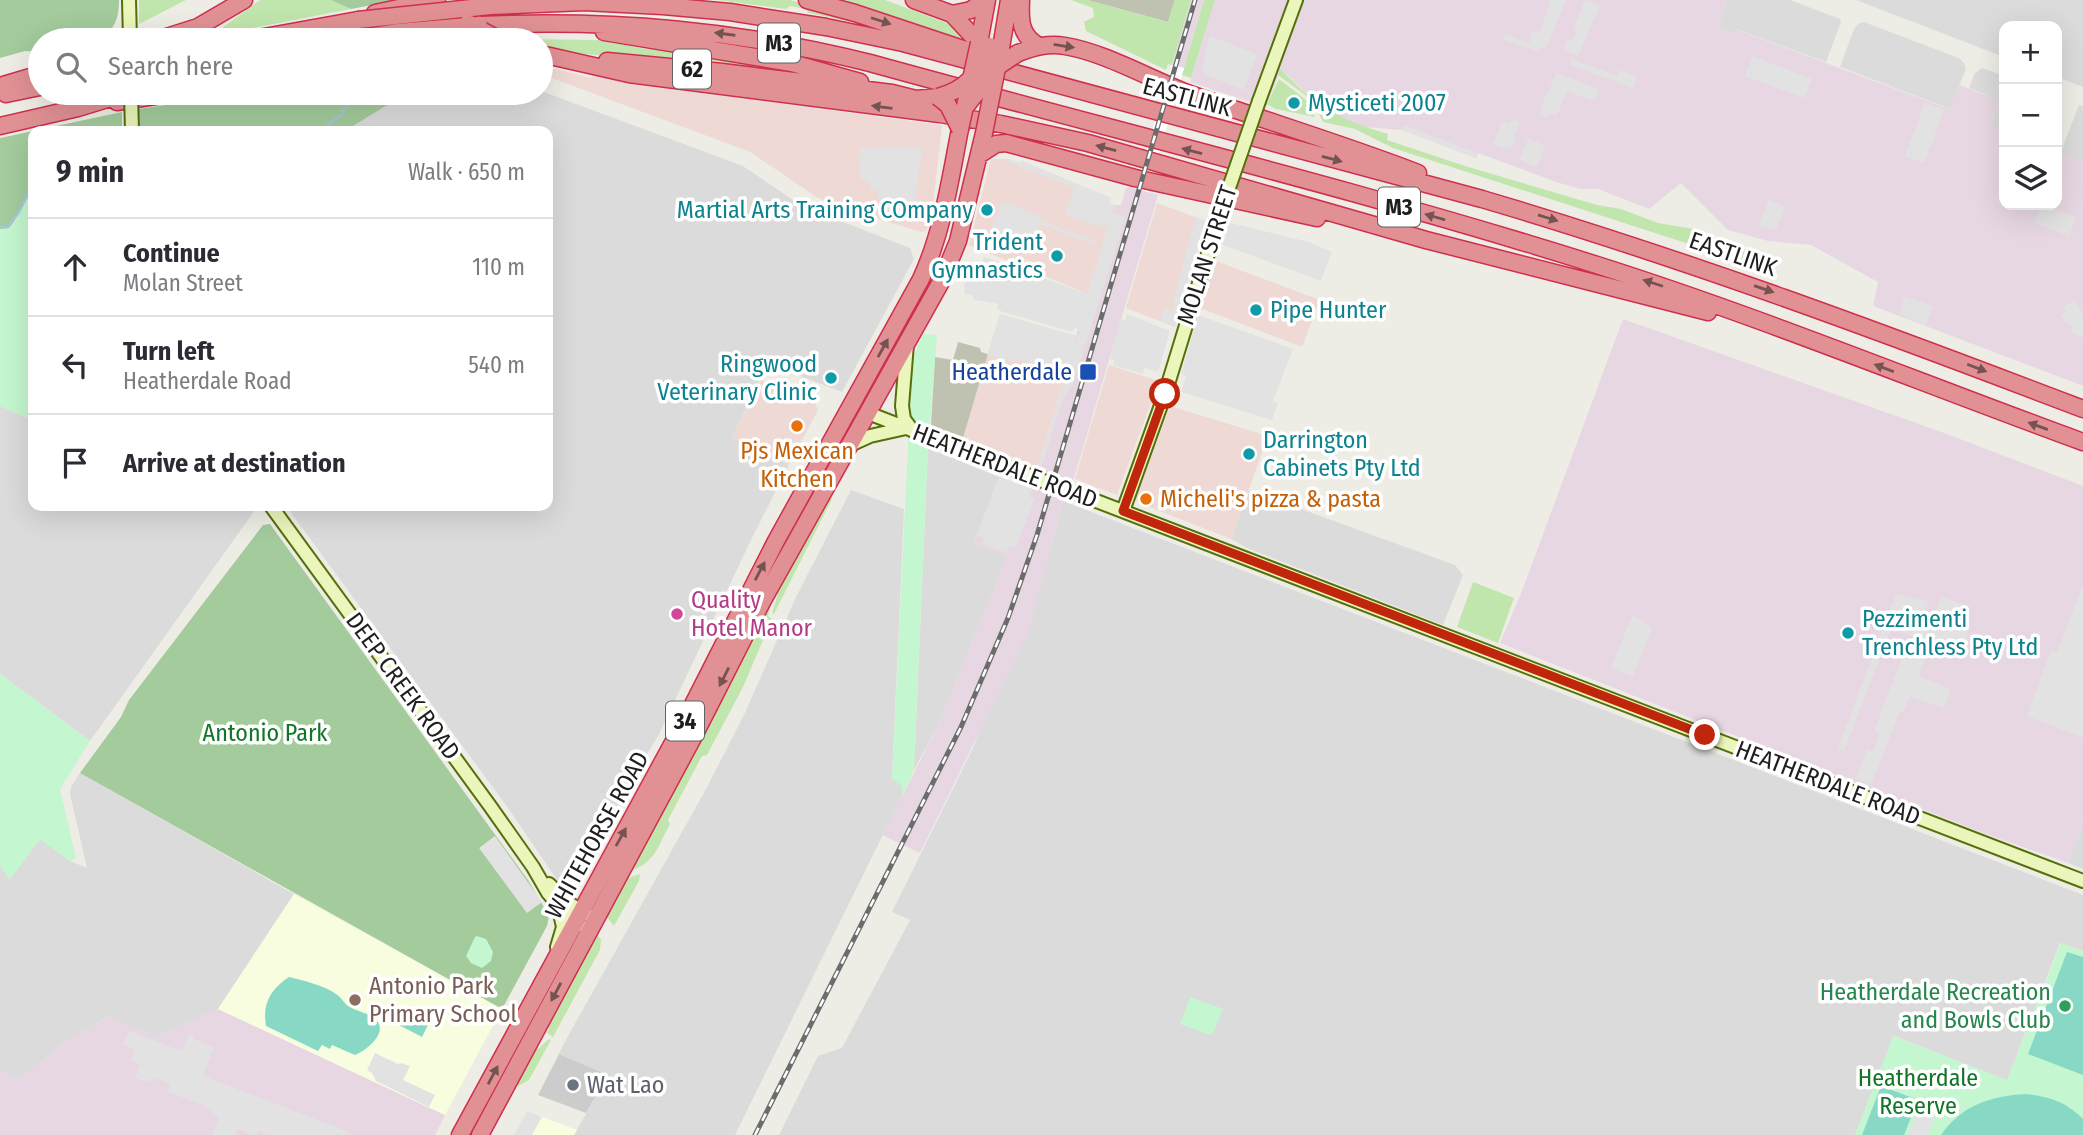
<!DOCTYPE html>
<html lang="en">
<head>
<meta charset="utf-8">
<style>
	body { margin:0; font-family:"Fira Sans Condensed",sans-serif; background:#f2f2f3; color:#2b2b33 }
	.controls { position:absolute; right:21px; top:21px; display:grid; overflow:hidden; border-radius:14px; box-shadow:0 7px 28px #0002 }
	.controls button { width:63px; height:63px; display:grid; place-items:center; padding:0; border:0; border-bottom:2px solid #e1e1e2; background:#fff; color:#2b2b33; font:35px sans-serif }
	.stop { position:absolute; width:21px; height:21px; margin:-16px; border:5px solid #c0260c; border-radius:50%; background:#fff }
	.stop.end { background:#c0260c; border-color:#fff; box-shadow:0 2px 7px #0008 }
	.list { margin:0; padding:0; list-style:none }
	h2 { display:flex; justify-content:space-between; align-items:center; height:91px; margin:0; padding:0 28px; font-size:30px }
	h2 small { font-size:23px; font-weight:400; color:#7c7c81 }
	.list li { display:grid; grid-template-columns:46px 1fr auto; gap:21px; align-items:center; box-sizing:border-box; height:98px; padding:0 28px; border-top:2px solid #e1e1e2 }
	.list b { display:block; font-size:26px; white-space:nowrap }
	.list p { margin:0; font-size:23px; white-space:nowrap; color:#7c7c81 }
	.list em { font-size:23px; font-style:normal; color:#7c7c81 }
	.icon { flex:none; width:38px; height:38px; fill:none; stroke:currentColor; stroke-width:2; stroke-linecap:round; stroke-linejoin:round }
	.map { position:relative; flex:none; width:2083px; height:1135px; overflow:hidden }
	.search { position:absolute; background:#fff; box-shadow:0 7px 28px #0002; left:28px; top:28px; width:525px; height:77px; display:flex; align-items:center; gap:18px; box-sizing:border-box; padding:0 24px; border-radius:38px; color:#7c7c81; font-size:26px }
	.panel { position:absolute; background:#fff; box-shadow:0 7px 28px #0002; left:28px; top:126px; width:525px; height:385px; border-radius:14px }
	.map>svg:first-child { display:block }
	.residential { fill:#dcdbdb }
	.commercial { fill:#eed9d5 }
	.industrial { fill:#e7d7e2 }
	.education { fill:#f9fddf }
	.religious { fill:#ccc }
	.construction { fill:#c0c2b1 }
	.grass { fill:#c1e6ad }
	.forest { fill:#a3cb9c }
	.park { fill:#c4f6cf }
	.pitch { fill:#87d9c5 }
	.parking { fill:#e2e2e2 }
	.pier { fill:#fff }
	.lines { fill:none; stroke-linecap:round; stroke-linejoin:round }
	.stream { stroke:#a7c7da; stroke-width:2.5 }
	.secondary-casing { stroke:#556f0b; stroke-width:16 }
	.highway-casing { stroke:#d02e4e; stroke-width:19 }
	.secondary { stroke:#eaf6bb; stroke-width:12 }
	.highway { stroke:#e19194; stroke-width:16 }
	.rail-casing { stroke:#6c6c6c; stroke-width:5 }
	.rail { stroke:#fff; stroke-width:2.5; stroke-dasharray:8; stroke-linecap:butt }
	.secondary-bridge-casing { stroke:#556f0b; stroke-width:16; stroke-linecap:butt }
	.highway-bridge-casing { stroke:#d02e4e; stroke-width:19; stroke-linecap:butt }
	.secondary-bridge { stroke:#eaf6bb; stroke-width:12 }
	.highway-bridge { stroke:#e19194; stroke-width:16 }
	.oneway { fill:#765253 }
	.route { stroke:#c0260c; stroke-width:9 }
	.culture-dot { fill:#0f9aa8; stroke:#fff; stroke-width:2.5 }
	.transit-dot { fill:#1a4fb4; stroke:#fff; stroke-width:2.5 }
	.food-dot { fill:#e8710a; stroke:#fff; stroke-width:2.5 }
	.hotel-dot { fill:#d1479c; stroke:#fff; stroke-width:2.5 }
	.education-dot { fill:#8d6e63; stroke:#fff; stroke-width:2.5 }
	.leisure-dot { fill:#2e9e5b; stroke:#fff; stroke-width:2.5 }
	.worship-dot { fill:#6b7280; stroke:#fff; stroke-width:2.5 }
	.labels { text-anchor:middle; stroke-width:7; stroke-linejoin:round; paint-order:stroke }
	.shield { fill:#fff; stroke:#626262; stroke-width:2 }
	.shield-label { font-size:23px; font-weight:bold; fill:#1e1e1e }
	.street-label { font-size:24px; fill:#1e1e1e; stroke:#fff }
	.culture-label { font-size:24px; fill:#0d838f; stroke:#fff; text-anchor:start }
	.transit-label { font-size:24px; fill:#164399; stroke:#fff; text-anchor:end }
	.food-label { font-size:24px; fill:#c56008; stroke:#fff }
	.hotel-label { font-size:24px; fill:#b23c85; stroke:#fff; text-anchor:start }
	.park-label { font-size:24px; fill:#127629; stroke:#fff }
	.education-label { font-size:24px; fill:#785e54; stroke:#fff; text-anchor:start }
	.leisure-label { font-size:24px; fill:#27864d; stroke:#fff; text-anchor:end }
	.worship-label { font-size:24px; fill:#5b616d; stroke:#fff; text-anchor:start }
</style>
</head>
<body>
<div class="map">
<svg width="2083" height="1135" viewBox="0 0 2083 1135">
	<rect width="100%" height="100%" fill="#eeede5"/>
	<path class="residential" d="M1727 0H1790L1840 19 1841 22 1826 62 1736 29 1733 34 1717 28Z
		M1856 0H2083V87L2057 77V26H2004V57Z
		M1864 22 1959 58 1964 63 1966 69 1950 109 1840 67 1854 29 1858 24Z
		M1982 68 2004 76V132L1991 126 1987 95 1969 88 1974 74Z
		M541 91 743 166 802 206 910 248 914 259 842 392 768 364 732 437 789 465 751 540 659 734 569 888 562 887 508 808 286 506H548V131H345L397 99 420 93H452L466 100 470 93H541Z
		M2079 105 2083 106V162L2060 154Z
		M0 406 33 420V506H258L90 741 0 674Z
		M928 448 999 477 974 543 1007 557 941 720 914 770Z
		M851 490 904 509 892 778 902 786V796L735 1135H574L608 1075 559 1054 563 1045 706 789 744 715 796 597Z
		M1249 490 1455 565 1463 575 1443 625 1247 548 1231 539Z
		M1063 501 2083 895V951L2060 943 2007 1080 1894 1036 1855 1135H779L818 1056 842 1048 910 920 892 912 972 750 1045 569Z
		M80 773 294 894 218 1009 157 1037 107 1017 63 1044 20 1079 0 1071V866L10 879 40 839 70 861 87 868 70 794 71 787Z
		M2083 823V869L2068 863Z"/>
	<path class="commercial" d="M557 69 591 78 593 75 701 93 942 125 931 223 926 231 921 232 878 219 877 222 845 209 818 198 750 152 541 74 542 70Z
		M991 159H1008L1020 163 1022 161 1111 198 1109 203 1114 205 1088 294 969 245Z
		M1157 203 1206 221 1175 327 1126 308Z
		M1216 261 1320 300 1302 347 1200 308 1212 264Z
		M1000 314 1076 336 1038 467 963 438Z
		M1109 365 1159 381 1117 495 1075 479Z
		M761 380 814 400 818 410 789 465 732 437Z
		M1173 407 1268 436 1231 539 1137 502 1136 498 1169 409Z"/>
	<path class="industrial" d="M1191 0H1204L1184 68 1172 65Z
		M1215 0H1727L1717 27 1732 34 1735 29 1949 109 1960 85 1988 96 1987 99 2000 104 1991 126 2004 132V205H2057V152L2083 162V386L1873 306 1878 282 1811 245 1768 241 1728 230 1681 183 1649 209 1598 189H1581L1556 182 1478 153 1476 158 1402 130 1363 127 1336 116 1307 94 1281 69 1266 107 1190 82Z
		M1130 187 1158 195 1074 478 1063 501 1029 631 920 853 882 835 941 720 1007 557 974 544 999 477 1032 489 1114 205H1121L1126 188Z
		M1623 319 1947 434 2083 486V823L2068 863 1978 831 1500 643 1520 596Z
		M218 1009 445 1115 435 1135H0V1071L20 1079 63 1044 107 1017 157 1037Z"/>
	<path class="education" d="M294 894 502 1009 445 1115 218 1009Z
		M527 1111 577 1130 574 1135H514Z"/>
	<path class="religious" d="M559 1054 608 1075 586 1113 538 1095Z"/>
	<path class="construction" d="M1087 0H1175L1168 22Z
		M958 342 980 348 981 352 988 354 963 438 931 425 935 357 953 360Z"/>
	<path class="grass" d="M139 0H186L139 24Z
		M260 0H331L351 9 211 36Z
		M718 0H790L901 32 808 13 806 9 790 6 786 9Z
		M828 0H885L947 23 967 40Z
		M1071 0H1087L1168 22 1175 0H1191L1172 65 1168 64 1166 70 1086 31 1084 22 1094 17 1093 8Z
		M1204 0H1215L1191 78 1182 75Z
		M519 39 599 40 646 49 650 45 823 78 585 54 541 46V40Z
		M1281 69C1313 105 1343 121 1388 134L1387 140 1465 166 1597 205 1621 209 1658 223 1700 230 1727 246 1776 261 1772 271 1393 148 1355 129 1323 122 1312 100 1278 75Z
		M1279 79 1310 103 1315 117 1276 109 1267 104Z
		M830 498 832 499 774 614 772 613 778 594 775 592Z
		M1473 582 1514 598 1498 643 1457 627Z
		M771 604 768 616 772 619 743 687 707 755 702 756 668 820 670 824C658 846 655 863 630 871Z
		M640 874 639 881 614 926 605 915 625 879Z
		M596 934 601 939 600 950 553 1037 547 1033 549 1029 546 1024Z
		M549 1039 551 1040 529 1080 518 1086V1076L533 1047 538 1049Z"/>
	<path class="forest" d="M0 0H119C119 19 115 29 99 40H40V52L25 51 0 58Z
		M331 0H399L351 9Z
		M296 93H420L397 99 345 131H140L139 109 212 98Z
		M122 112V131H33V251L0 257V138Z
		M270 524 528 880 549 916 547 926 502 1009 80 773 121 717 129 700 263 525Z"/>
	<path class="park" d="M33 189V420L0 406V229L9 228 13 223Z
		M923 334 937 335 928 448 914 770 902 796V786L892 779 908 446C907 409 906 368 923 334Z
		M0 674 90 741 60 789 76 858 70 861 40 839 10 879 0 866Z
		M477 936 486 939 493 952 491 961 482 968 471 963 466 956 475 937Z
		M2061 943 2083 951V1135H1855L1893 1036 2007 1080Z
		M1190 997 1223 1009 1213 1033 1210 1035 1180 1024Z"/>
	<path class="pitch" d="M2067 952 2083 957V1075L2028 1054Z
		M289 977C305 981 323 985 336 994 341 997 344 1003 348 1006 356 1011 366 1012 374 1018 391 1031 367 1050 355 1055L332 1045 330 1049 322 1045 318 1051 266 1026C262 1003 271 989 289 977Z
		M402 1007 430 1021 422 1037 395 1023Z
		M1881 1086 1918 1100 1904 1135H1862Z
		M2026 1094C2048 1096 2067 1102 2083 1119V1135H1941C1962 1105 1991 1096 2026 1094Z"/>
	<path class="parking" d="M1550 0H1566L1546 49 1540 47 1538 52 1503 39 1505 34 1529 43 1533 31 1540 32Z
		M1585 0 1596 3 1594 9 1597 4 1600 5 1578 56 1563 50 1567 39 1573 41 1577 30 1574 29Z
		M1210 36 1257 54 1244 90 1203 74 1204 56Z
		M1752 56 1812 79 1804 98 1745 76Z
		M1572 59 1617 76 1620 70 1637 76 1633 88 1570 65Z
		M1556 73 1599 89 1594 101 1567 91 1557 115 1549 113 1547 118 1540 115 1546 93H1548Z
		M1925 103 1944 110 1924 163 1905 156Z
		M1511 119 1520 122 1515 135 1511 134 1516 136 1512 148 1507 146 1506 149 1493 144 1502 121 1509 124Z
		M1404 125 1477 153 1475 158 1402 130Z
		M1528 139 1545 145 1537 167 1520 160Z
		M896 147 922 148 915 200 927 202 923 215 884 210V205H880L878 190H870V184L860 178 859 149Z
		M1009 159 1020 163 1022 161 1111 198 1109 203 1114 205 1112 213 1126 217 1073 383 1061 403 1042 466 1039 465 1066 374 1016 359 1014 363 987 355 1000 314 1076 336 1075 343 1080 332 1076 327 1072 332 997 310 998 304 975 300 971 294H965L964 285 967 278 973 280 980 265 975 263 976 260 982 262 984 257 1088 294 1109 223 1105 222 1106 226 1103 227 1101 223 1099 227 1065 214 1075 188 1020 167 1008 162Z
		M1769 200 1785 207 1776 230 1758 226Z
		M1002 201 1040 216 1041 221 1094 240 1093 244 1040 224 1030 247 990 231Z
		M2042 205 2076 217 2069 236 2034 223Z
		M1196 217 1206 221 1175 327 1160 321 1164 308 1172 311 1174 306 1172 304Z
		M1227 222 1309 242 1332 252 1321 281 1223 245 1222 241Z
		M1903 296 1933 306 1926 325 1900 315Z
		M2075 300 2083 316V337L2071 333 2073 326 2065 323 2061 315 2066 311 2063 307Z
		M1127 314 1170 331 1158 372 1145 368 1142 374 1113 365 1114 360 1110 359 1120 319 1125 320Z
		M1198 315 1293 349 1273 401 1278 403 1272 420 1181 392 1186 376 1181 374Z
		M999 477 1032 489 1029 497 1035 499 1015 548 1009 546 1006 553 982 544 984 538 977 535Z
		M2083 585V738L2027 716 2051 650 2057 652Z
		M1896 594 1929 601 1925 613 1934 616 1941 597 1963 604 1958 621 1969 625 1965 654 1927 641 1921 656 1925 658 1919 676 1951 689 1944 708 1910 696 1903 712 1900 711 1871 785 1856 779 1867 749 1873 751 1880 734 1874 731 1905 650 1911 652 1916 637 1891 630 1844 751 1838 748Z
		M1632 616 1641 619 1652 628 1633 676 1611 668Z
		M495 836 542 902 527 913 479 848Z
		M129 1031 179 1050 184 1046 189 1033 194 1035 193 1039 214 1047 203 1076 349 1132 348 1135H268L258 1131 256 1135H252L237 1129 235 1135H212L219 1118 203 1105 168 1092 170 1084 153 1078 150 1083 135 1078 140 1064 131 1060 135 1049 123 1045Z
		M375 1053 398 1064 401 1063 410 1066 403 1080 435 1095 429 1107 376 1081 372 1073 367 1070Z
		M1922 1098 1939 1104 1928 1135H1908Z
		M527 1111 542 1117 532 1135H514Z"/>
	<path class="pier" d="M1172 65 1184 68 1148 192 1135 188Z"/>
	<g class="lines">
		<path class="stream" d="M320 131 342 114 354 93
			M0 227H8L19 212 33 183"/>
		<defs>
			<path id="secondary" d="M129 0 130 40
				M1259 101 1296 0
				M907 344 902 406 904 419 913 431
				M868 413 1043 481
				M848 446 870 436 906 428
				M1060 487 2083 881
				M271 506 490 806 533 867 548 893 558 905 581 925
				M1123 511 1165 394 1222 208
				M549 884 570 904 587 914
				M557 947 563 927 558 905"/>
			<path id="highway" d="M807 0 855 13 975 53
				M914 0 952 14 979 43
				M1021 0C1020 20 1020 36 1039 46
				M490 6 584 2 663 6 730 12 826 27 903 43 1482 199C1686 259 1884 333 2083 409
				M375 13 437 0
				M952 14 971 10 984 0
				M479 25C615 19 737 30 870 63 1112 130 1357 189 1597 265 1761 317 1921 383 2083 442
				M604 32 792 63 860 82
				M157 40 198 27 244 0
				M248 40 358 20
				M454 40 473 18
				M979 43 987 0
				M1001 48 1009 0
				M1018 53C1034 47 1048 43 1065 46 1104 52 1152 80 1190 94 1266 121 1343 144 1418 173
				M541 54 629 74 940 114 1001 124 1088 143 1426 240 1708 312
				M607 61 722 72 892 93 916 99 938 97
				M0 86 40 74
				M6 94 40 87
				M117 102 174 93
				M0 126 78 108 127 93
				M979 155 996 144 1006 143 1135 178 1317 218
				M460 1135 681 728 776 541 921 279C943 231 950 180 960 129
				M480 1135 695 734 763 600 942 280 958 241 984 133"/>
		</defs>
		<use href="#secondary" class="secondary-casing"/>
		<use href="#highway" class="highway-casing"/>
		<use href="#secondary" class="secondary"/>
		<use href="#highway" class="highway"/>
		<defs>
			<path id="rail" d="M755 1135 961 727 1008 618 1037 535 1195 0"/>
		</defs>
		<use href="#rail" class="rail-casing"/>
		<use href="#rail" class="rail"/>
		<defs>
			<path id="secondary-bridge" d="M131 93 132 131
				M1222 208 1259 101
				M1043 481 1060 487"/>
			<path id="highway-bridge" d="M358 20 490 6
				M468 23 500 40
				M361 38 399 32 479 25
				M938 97C967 89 978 74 990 46
				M938 97 948 105 960 129
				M966 106 997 67 1018 53
				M960 129 979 43
				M984 133 1001 48"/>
		</defs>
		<use href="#secondary-bridge" class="secondary-bridge-casing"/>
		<use href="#highway-bridge" class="highway-bridge-casing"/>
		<use href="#secondary-bridge" class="secondary-bridge"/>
		<use href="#highway-bridge" class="highway-bridge"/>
	</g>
	<defs><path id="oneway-solid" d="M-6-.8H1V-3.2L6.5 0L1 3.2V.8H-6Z" transform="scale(1.75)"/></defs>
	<g class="oneway">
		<use href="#oneway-solid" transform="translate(881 21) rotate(18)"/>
		<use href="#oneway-solid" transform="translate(725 34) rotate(-172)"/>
		<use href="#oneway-solid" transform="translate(1064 46) rotate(9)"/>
		<use href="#oneway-solid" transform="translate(882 107) rotate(-173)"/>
		<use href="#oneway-solid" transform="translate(1106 148) rotate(-165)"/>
		<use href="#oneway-solid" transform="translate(1192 151) rotate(-165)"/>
		<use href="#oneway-solid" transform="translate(1332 159) rotate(15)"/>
		<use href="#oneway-solid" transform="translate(1435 217) rotate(-164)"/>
		<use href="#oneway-solid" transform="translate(1548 218) rotate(17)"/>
		<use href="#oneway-solid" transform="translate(1653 283) rotate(-162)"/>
		<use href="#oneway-solid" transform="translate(1764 289) rotate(19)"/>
		<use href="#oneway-solid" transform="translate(883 348) rotate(-61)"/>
		<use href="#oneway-solid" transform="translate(1884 368) rotate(-159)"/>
		<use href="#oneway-solid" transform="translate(1977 368) rotate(21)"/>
		<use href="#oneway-solid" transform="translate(2038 426) rotate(-160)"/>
		<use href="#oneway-solid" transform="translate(760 571) rotate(-62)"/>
		<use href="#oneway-solid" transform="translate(724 677) rotate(117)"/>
		<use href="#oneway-solid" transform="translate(621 837) rotate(-61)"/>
		<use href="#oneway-solid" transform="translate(556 992) rotate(118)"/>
		<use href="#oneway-solid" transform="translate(493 1075) rotate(-62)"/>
	</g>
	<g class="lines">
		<path class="route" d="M1165 394 1123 511 1705 735"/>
	</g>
	<g class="culture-dot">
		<circle cx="1294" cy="103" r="7"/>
		<circle cx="987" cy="210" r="7"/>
		<circle cx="1057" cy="256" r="7"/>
		<circle cx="1256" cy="310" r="7"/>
		<circle cx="831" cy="378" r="7"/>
		<circle cx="1249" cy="454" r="7"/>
		<circle cx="1848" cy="633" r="7"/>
	</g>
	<rect class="transit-dot" x="1079" y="363" width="18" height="18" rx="3.5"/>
	<g class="food-dot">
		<circle cx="797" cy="426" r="7"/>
		<circle cx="1146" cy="499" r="7"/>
	</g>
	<circle class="hotel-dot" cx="677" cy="614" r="7"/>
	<circle class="education-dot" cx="355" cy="1000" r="7"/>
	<circle class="leisure-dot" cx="2065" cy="1006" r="7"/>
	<circle class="worship-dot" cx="573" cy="1085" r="7"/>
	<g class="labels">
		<g class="shield">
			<rect x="758" y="23.5" width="42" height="39" rx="5"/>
			<rect x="673" y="49.5" width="38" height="39" rx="5"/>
			<rect x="1378" y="187.5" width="42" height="39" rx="5"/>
			<rect x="666" y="701.5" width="38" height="39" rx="5"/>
		</g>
		<g class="shield-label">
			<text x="779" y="51">M3</text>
			<text x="692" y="77">62</text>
			<text x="1399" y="215">M3</text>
			<text x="685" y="729">34</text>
		</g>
		<g class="street-label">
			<text transform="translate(1187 97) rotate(15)" y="8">EASTLINK</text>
			<text transform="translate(1733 254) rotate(19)" y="8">EASTLINK</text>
			<text transform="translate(1207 255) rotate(-72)" y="8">MOLAN STREET</text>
			<text transform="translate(1005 466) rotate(21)" y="8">HEATHERDALE ROAD</text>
			<text transform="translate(403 686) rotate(54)" y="8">DEEP CREEK ROAD</text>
			<text transform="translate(1828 783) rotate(21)" y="8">HEATHERDALE ROAD</text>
			<text transform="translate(597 835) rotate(-61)" y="8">WHITEHORSE ROAD</text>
		</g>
		<g class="culture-label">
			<text x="1308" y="111">Mysticeti 2007</text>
			<text x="973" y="218" text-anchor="end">Martial Arts Training COmpany</text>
			<text x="1043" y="250" text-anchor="end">Trident<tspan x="1043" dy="28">Gymnastics</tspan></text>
			<text x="1270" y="318">Pipe Hunter</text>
			<text x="817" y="372" text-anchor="end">Ringwood<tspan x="817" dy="28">Veterinary Clinic</tspan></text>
			<text x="1263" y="448">Darrington<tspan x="1263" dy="28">Cabinets Pty Ltd</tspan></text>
			<text x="1862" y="627">Pezzimenti<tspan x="1862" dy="28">Trenchless Pty Ltd</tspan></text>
		</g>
		<g class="transit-label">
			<text x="1072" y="380">Heatherdale</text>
		</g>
		<g class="food-label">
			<text x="797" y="459">Pjs Mexican<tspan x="797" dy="28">Kitchen</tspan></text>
			<text x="1160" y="507" text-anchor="start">Micheli's pizza &amp; pasta</text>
		</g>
		<g class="hotel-label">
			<text x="691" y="608">Quality<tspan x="691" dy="28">Hotel Manor</tspan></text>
		</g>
		<g class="park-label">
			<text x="265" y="741">Antonio Park</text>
			<text x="1918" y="1086">Heatherdale<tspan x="1918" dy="28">Reserve</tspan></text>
		</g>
		<g class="education-label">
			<text x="369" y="994">Antonio Park<tspan x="369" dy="28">Primary School</tspan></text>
		</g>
		<g class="leisure-label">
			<text x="2051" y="1000">Heatherdale Recreation<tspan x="2051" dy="28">and Bowls Club</tspan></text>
		</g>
		<g class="worship-label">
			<text x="587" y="1093">Wat Lao</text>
		</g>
	</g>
</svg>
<div class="controls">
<button>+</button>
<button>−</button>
<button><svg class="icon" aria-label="layers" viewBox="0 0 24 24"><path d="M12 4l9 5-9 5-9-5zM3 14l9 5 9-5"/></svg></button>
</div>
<div class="stop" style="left:1165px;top:394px"></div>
<div class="stop end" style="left:1705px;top:735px"></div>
<div class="search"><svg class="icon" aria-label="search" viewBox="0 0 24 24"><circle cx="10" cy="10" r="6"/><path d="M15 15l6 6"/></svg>Search here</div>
<section class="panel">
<h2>9 min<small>Walk · 650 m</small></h2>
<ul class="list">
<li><svg class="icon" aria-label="ahead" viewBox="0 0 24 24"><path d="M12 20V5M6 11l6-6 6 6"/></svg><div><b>Continue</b><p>Molan Street</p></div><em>110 m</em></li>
<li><svg class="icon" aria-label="left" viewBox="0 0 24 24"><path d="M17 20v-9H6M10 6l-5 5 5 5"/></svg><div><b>Turn left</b><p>Heatherdale Road</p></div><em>540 m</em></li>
<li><svg class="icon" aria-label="arrive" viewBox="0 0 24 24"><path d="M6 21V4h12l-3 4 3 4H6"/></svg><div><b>Arrive at destination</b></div></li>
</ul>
</section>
</div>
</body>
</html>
